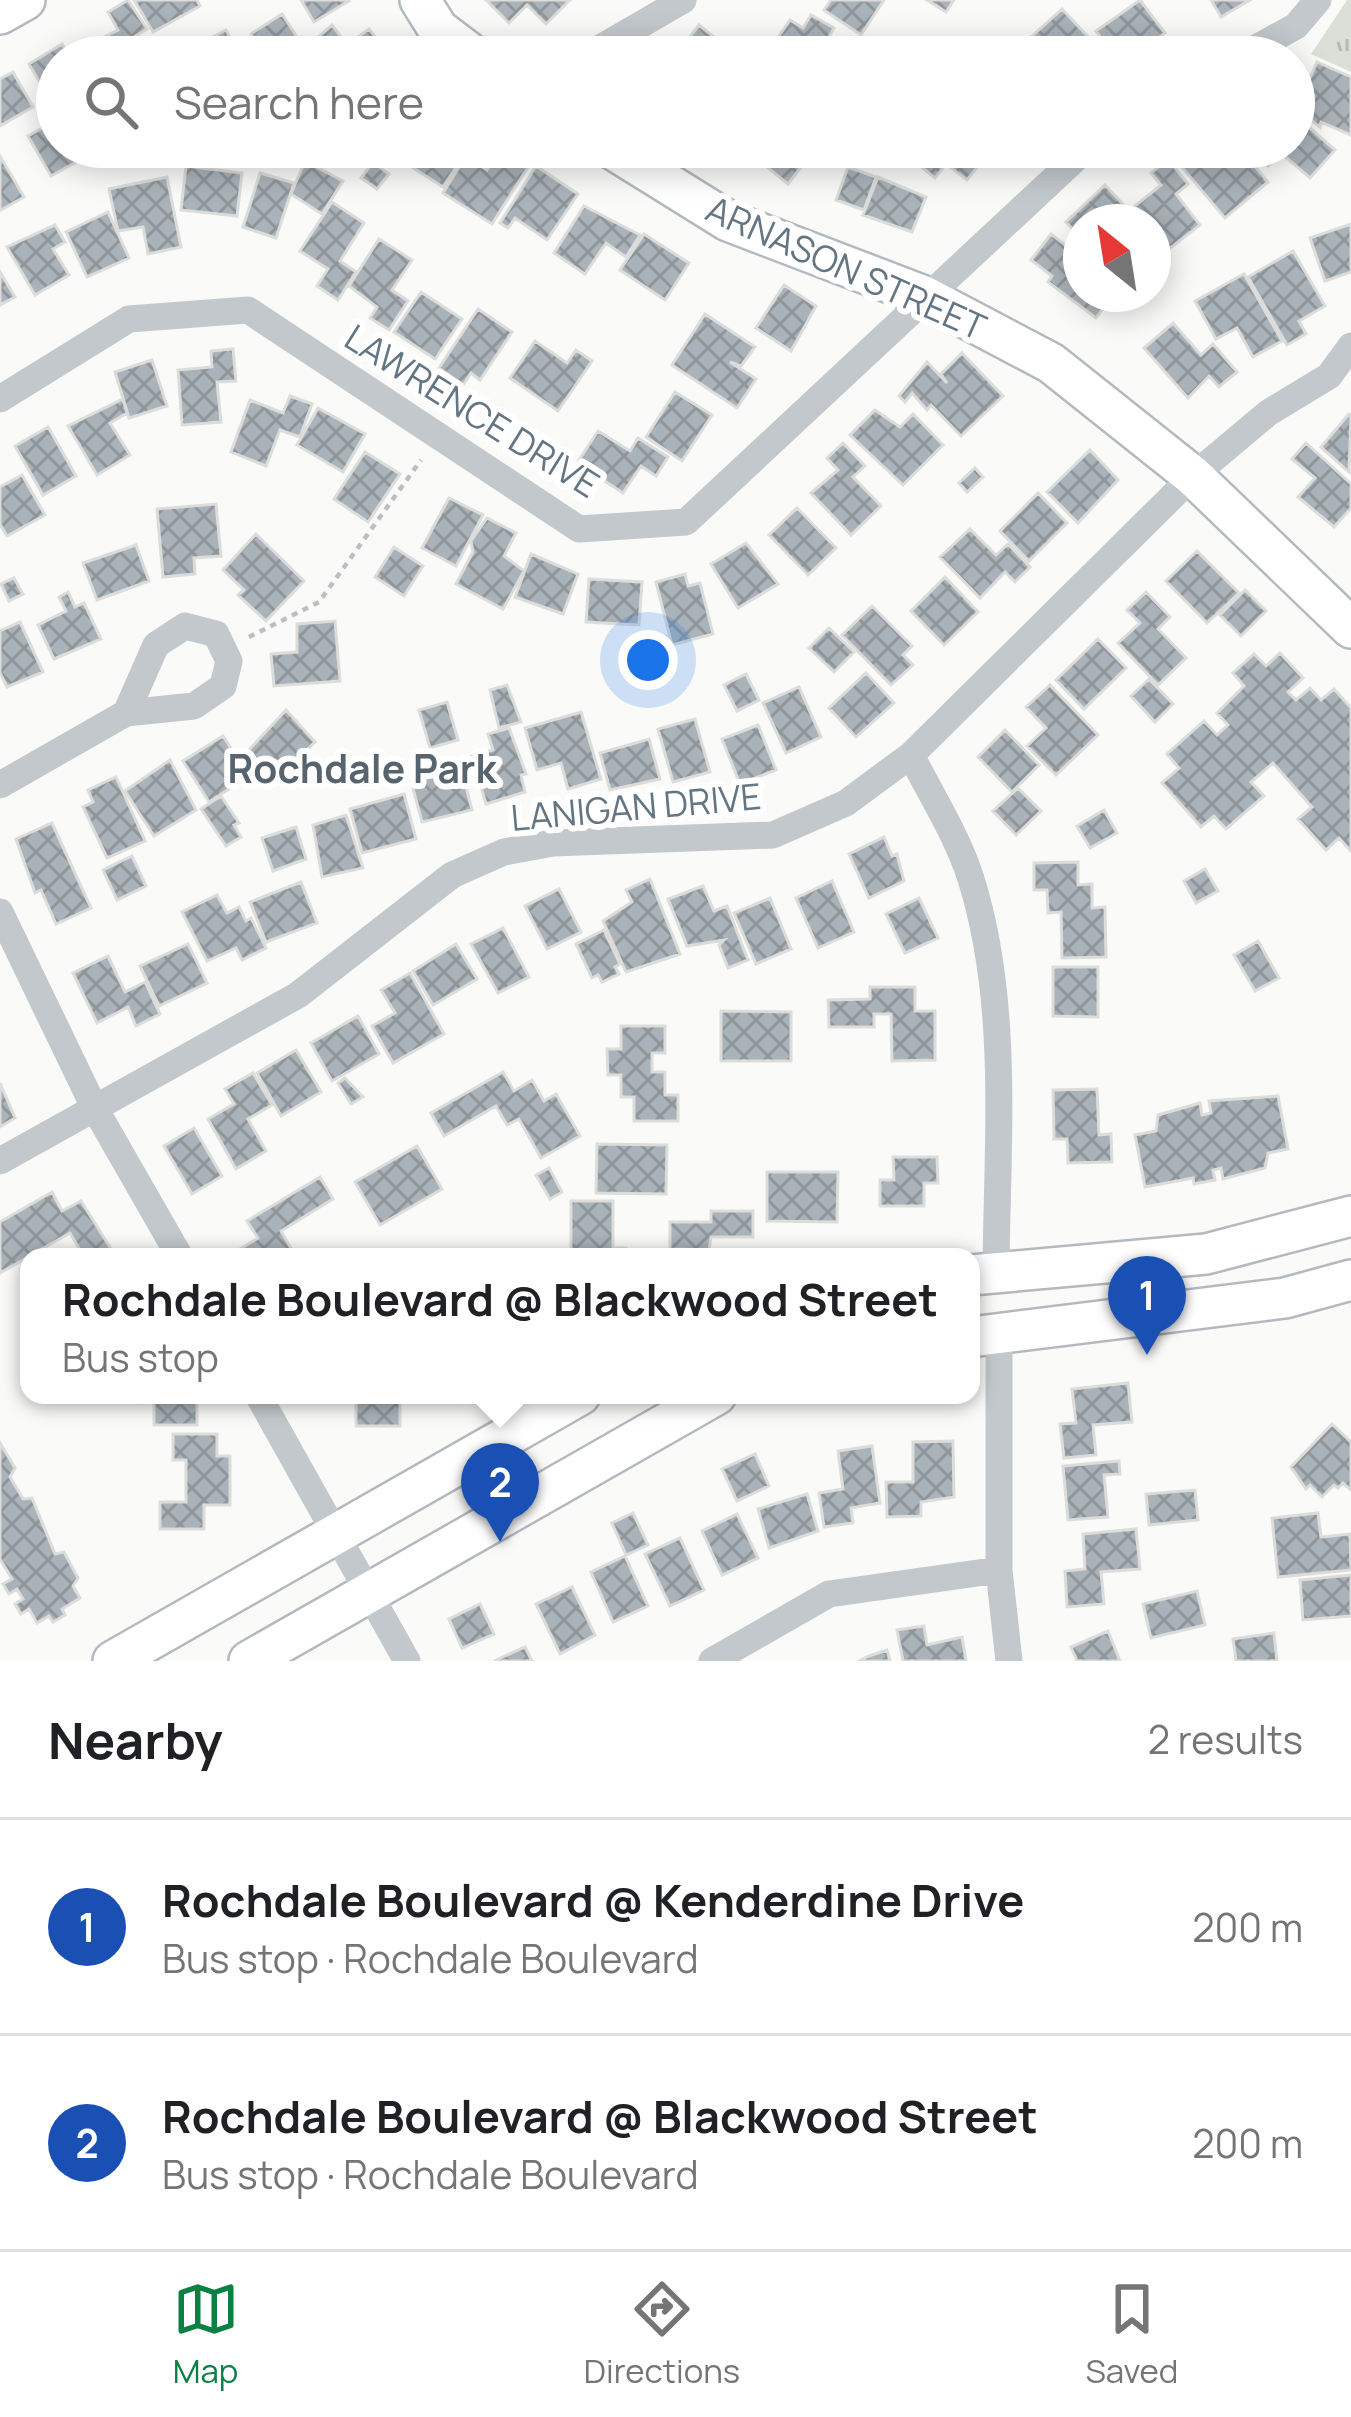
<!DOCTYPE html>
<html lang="en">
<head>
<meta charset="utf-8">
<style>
	body { margin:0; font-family:Manrope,sans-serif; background:#f2f2f2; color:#202124 }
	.compass { position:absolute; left:1063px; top:204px; width:108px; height:108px; border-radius:50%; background:#fff; box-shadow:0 6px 30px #0003; rotate:330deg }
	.you { position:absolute; left:648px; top:660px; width:42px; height:42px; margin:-30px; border:9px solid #fff; border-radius:50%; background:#1a73e8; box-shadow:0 0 0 18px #1a73e833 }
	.badge { display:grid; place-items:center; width:78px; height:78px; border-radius:50%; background:#0b8043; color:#fff; font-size:39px; font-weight:700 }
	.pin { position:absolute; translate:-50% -99px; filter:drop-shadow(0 3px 6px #0008) }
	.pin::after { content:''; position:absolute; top:63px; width:42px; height:36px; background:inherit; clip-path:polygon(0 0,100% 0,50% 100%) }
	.popup { position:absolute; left:20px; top:1248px; width:960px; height:156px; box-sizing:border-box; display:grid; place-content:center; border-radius:24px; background:#fff; filter:drop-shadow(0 3px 9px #0005); font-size:39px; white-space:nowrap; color:#757577 }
	.popup b { font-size:45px; color:#202124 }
	.popup::after { content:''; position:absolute; left:50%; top:100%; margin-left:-24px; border:24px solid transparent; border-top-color:#fff }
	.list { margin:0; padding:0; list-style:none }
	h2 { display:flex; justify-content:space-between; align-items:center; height:156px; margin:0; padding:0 48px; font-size:51px }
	h2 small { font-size:39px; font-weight:400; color:#757577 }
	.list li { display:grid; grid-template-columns:78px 1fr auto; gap:36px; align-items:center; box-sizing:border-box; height:216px; padding:0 48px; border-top:3px solid #e0e0e0 }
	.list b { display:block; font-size:45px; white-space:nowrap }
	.list p { margin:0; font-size:39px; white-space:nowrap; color:#757577 }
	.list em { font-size:39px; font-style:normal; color:#757577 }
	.icon { flex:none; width:66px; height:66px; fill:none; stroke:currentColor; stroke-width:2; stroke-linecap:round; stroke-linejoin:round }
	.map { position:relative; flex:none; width:1351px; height:1661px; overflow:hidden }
	.search { position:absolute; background:#fff; box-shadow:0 6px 30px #0003; left:36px; right:36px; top:36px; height:132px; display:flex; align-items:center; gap:30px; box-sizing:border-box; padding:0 42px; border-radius:66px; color:#757577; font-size:45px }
	.sheet { height:588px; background:#fff }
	nav { display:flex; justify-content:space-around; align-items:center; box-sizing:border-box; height:168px; border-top:3px solid #e0e0e0; background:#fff; font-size:33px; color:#757577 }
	nav a { display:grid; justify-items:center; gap:6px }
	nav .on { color:#0b8043 }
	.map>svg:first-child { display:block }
	.grass { fill:url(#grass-tufts) }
	.building { fill:url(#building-cross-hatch); stroke:#dcdcda; stroke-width:3 }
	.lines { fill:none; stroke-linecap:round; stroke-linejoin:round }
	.secondary-casing { stroke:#b3babf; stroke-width:44 }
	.path { stroke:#bbbfc2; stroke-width:4.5; stroke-dasharray:6 6; stroke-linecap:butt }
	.street { stroke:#c3c8cc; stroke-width:27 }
	.secondary { stroke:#fff; stroke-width:39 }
	.labels { text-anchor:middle; stroke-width:12; stroke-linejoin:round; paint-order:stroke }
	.street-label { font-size:36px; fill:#657683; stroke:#fff }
	.neighbourhood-label { font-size:39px; font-weight:bold; fill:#57646e; stroke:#fff }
</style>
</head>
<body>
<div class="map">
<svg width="1351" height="1661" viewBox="0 0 1351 1661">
	<defs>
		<pattern id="grass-tufts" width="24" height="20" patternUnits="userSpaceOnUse" patternTransform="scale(3)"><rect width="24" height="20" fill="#dadfd7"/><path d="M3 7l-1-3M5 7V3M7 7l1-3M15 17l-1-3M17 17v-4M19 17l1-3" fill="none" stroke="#b4b9b4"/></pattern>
		<pattern id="building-cross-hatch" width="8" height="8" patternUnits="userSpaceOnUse" patternTransform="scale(3)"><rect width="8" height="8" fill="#aab3b9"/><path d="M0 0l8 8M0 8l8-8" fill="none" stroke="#8e969c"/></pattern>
	</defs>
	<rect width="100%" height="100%" fill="#fafaf8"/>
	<path class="grass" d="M1347 0H1351V72L1311 54Z"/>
	<path class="building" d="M128 0 147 29 129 40 139 57H92L86 46 118 30 108 12Z
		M134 0H197L200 6 153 32Z
		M301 0H348L349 1 314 22Z
		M486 0H570L546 24 527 5 509 23Z
		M831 0H884L861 35 824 10Z
		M927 0H954L946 12Z
		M1140 0 1165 33 1133 57H1115L1096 31Z
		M1211 0H1250L1221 17Z
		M1062 9 1107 57H1026L1018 49Z
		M282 14 303 46 286 57H266L251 34Z
		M811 15 834 28 826 42 837 48 831 57H783L770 49 790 20 803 28Z
		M332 25 347 45 369 29 389 54 295 57Z
		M699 25 725 46 717 57 678 52Z
		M226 30 240 57H197L192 48Z
		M62 44 70 57H57L54 107 29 64Z
		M1317 62 1351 77V135L1321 122 1320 127 1303 114 1307 104 1300 101Z
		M13 72 33 107 0 126V79Z
		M1294 114 1335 150 1310 178 1280 152 1268 166 1247 147H1294Z
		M55 121 57 147H70L78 161 51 176 28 136Z
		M403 147H462L467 150 443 187 396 157Z
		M502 147 530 164 492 224 443 193 466 156 487 170Z
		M742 147H812L815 149 788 184Z
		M904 147H993L967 180 946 164 935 178 901 151Z
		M1187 147H1209L1220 159 1239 147 1268 182 1225 218 1174 158Z
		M0 156 24 197 1 210 0 208Z
		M1168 159 1188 184 1176 194 1200 225 1169 249 1135 206 1161 185 1151 173Z
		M305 161 343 181 322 214 291 194Z
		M373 162 389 174 377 189 361 178Z
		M186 166 242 173 237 216 181 210Z
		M536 166 578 194 547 240 515 218 508 228 500 223Z
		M848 167 876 177 864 210 836 200Z
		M260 173 294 183 276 238 243 227Z
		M167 177 181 247 148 254 143 227 118 231 109 189Z
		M878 177 926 197 912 232 863 215Z
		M1105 185 1135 217 1129 222H1081V238L1066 222Z
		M332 202 364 223 340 261 356 272 338 300 317 286 328 269 300 251Z
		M584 206 640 235 626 257 606 243 585 274 554 253Z
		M108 212 129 258 87 277 66 232Z
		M1351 224V272L1325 281 1310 238Z
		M55 225 65 242 53 249 69 275 35 295 7 247Z
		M644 234 689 263 665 300 620 270Z
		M1051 234 1081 257V294H1114L1096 318 1048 282 1052 276 1031 260Z
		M379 239 412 260 392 290 408 301 389 330 370 318 377 307 349 286Z
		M1293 251 1325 306 1299 321 1306 334 1287 345 1248 277Z
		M0 272 15 297 0 305Z
		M1244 274 1282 341 1253 357 1237 328 1216 339 1195 301Z
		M784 285 816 306 791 351 756 328Z
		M421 292 462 319 435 359 394 332Z
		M478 309 512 332 480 380 471 373 463 385 439 368Z
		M705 314 755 347 741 366 730 362 756 379 737 408 672 365Z
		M1173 323 1201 355 1213 344 1237 372 1219 387 1209 376 1188 398 1144 348Z
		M535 341 567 363 576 350 592 361 558 411 510 378Z
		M233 349 236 381 217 382 221 422 182 425 178 370 212 367 211 351Z
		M962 353 1003 396 961 436 931 405 927 410 912 393 905 402 899 396 927 362 947 383 941 374Z
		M152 360 167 406 129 418 115 372Z
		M675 392 712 415 682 461 646 437Z
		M290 396 312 404 300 437 280 430 266 466 231 452 250 400 283 413Z
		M123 399 127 413 110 423 130 455 97 475 68 426Z
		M318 408 365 434 343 472 297 445Z
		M875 410 900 427 913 414 943 445 903 485 850 435Z
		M1349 414 1351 416 1349 472 1321 447Z
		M48 427 76 476 43 495 15 446Z
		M598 431 630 451 638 438 668 457 656 476 641 466 623 493 577 463Z
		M843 443 865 466 853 477 881 506 851 535 811 493 838 470 827 458Z
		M1306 443 1351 484V508L1334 527 1298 497 1315 478 1292 459Z
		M1090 450 1118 480 1078 523 1047 492Z
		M365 452 400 474 368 522 334 499Z
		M975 468 983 477 967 492 959 483Z
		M22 475 45 515 7 536 0 524V487Z
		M1038 493 1067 523 1029 561 1000 531Z
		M449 498 483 515 456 566 422 548Z
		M216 504 221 556 194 558 195 574 163 577 157 509Z
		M797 508 836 548 808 575 769 535Z
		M487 518 516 533 504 556 524 571 503 609 456 584 473 552 471 541Z
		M970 529 996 555 1008 544 1030 567 1015 582 1005 572 980 598 940 557Z
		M256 534 304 581 266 621 238 595 244 590 223 570Z
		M746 543 778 584 738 608 711 564Z
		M136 545 149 581 97 600 83 563Z
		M394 547 423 566 404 596 375 577Z
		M1197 551 1239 593 1207 623 1166 581Z
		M531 554 578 574 563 614 515 597Z
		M685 574 688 586 700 583 713 634 672 645 656 582Z
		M945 577 978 612 944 645 911 611Z
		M14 578 23 594 9 601 1 584Z
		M589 579 642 582 639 625 586 622Z
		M1245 590 1266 611 1241 636 1220 615Z
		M68 592 75 607 84 603 101 639 54 659 38 625 66 611 59 597Z
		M1146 592 1170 617 1158 629 1186 658 1158 685 1118 643 1140 623 1127 610Z
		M872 606 912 646 903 655 913 665 891 685 842 635Z
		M335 621 340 681 274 686 271 654 297 652V624Z
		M20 622 43 672 7 687 0 673V631Z
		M829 628 854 652 834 672 809 648Z
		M666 636 674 671 639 679 631 644Z
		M1098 639 1126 668 1084 709 1056 680Z
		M1280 653 1303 678 1288 692 1296 700 1310 688 1321 700 1334 689 1351 708V851L1339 838 1326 850 1298 819 1312 807 1273 763 1251 782 1264 796 1226 829 1214 816 1201 827 1162 783 1179 768 1167 754 1204 721 1217 735 1228 725 1217 713 1244 686 1233 673 1254 654 1266 666Z
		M866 673 894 703 856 737 829 708Z
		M746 674 759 700 737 711 724 685Z
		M1149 679 1173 704 1155 722 1131 696Z
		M507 685 521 722 499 728 490 690Z
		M1050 685 1098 735 1056 775 1027 746 1046 728 1026 707Z
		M799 687 821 737 786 753 763 703Z
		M447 702 458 740 430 748 419 710Z
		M286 710 315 742 274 780 248 751Z
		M581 712 601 779 568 789 561 763 537 770 525 728Z
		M695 719 710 772 673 782 658 729Z
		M758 725 776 770 740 784 722 739Z
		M509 728 526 774 521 775 525 792 486 804 472 756 493 750 488 734Z
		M1005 730 1039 765 1012 792 978 757Z
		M223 736 249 776 209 802 183 761Z
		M649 739 660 779 610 790 600 753Z
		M170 760 196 810 154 836 125 791Z
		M424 766 427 777 461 768 472 810 422 822 411 781 412 770Z
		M116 777 145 841 107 858 83 807 93 802 88 790Z
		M1018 788 1041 811 1016 835 993 811Z
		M404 794 416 839 362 853 350 809Z
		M221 796 239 823 234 825 241 837 226 846 201 809Z
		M1104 810 1117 833 1090 848 1077 826Z
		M346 815 363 868 322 877 313 825Z
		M52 823 91 908 56 924 41 890 35 893 16 839Z
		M296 827 306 859 273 871 262 838Z
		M884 837 892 856 897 854 904 881 869 898 849 854Z
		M132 856 146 886 117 900 103 870Z
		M1078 862V885L1092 884V908L1105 907 1106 957 1062 958 1061 912 1048 913 1047 890H1034V863Z
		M1205 869 1218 891 1196 903 1184 881Z
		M650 879 680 954 626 972 603 921 632 902 626 890Z
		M832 881 854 932 818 948 796 898Z
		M301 882 317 923 266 942 250 902Z
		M703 886 714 911 727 906 748 960 728 968 719 945 724 940 687 946 668 899Z
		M559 889 581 932 547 949 525 906Z
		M217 895 227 913 239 907 246 921 251 918 266 948 242 960 236 948 207 961 182 912Z
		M770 898 791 949 756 964 734 913Z
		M919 898 938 938 905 953 886 914Z
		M503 928 529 977 498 993 471 944Z
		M604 930 620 964 615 967 619 974 602 982 598 975 592 978 576 944Z
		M1258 941 1279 978 1255 991 1234 955Z
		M188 944 207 983 159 1006 140 966Z
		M456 944 477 979 433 1005 413 971Z
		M108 956 125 992 145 982 160 1014 136 1026 128 1007 97 1023 73 973Z
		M1053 967H1098V1017L1053 1016Z
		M410 973 444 1034 393 1063 372 1026 395 1013 381 990Z
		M870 987H915V1011H935V1060L892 1061 891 1014H874V1027H829L828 1000 870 999Z
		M721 1011 791 1012V1061H721Z
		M358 1016 379 1054 332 1081 311 1043Z
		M621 1026H665V1053H652V1072H665V1095H678V1121H634V1097H621V1075H608L607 1049H621Z
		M296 1050 321 1092 281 1116 257 1073Z
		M503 1072 514 1091 532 1080 544 1101 556 1094 580 1136 541 1158 519 1119 507 1125 496 1106 444 1136 431 1113Z
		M253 1073 272 1105 248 1119 266 1151 236 1169 208 1119 234 1104 225 1089Z
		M345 1078 363 1097 351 1104 338 1083Z
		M0 1083 15 1118 0 1127Z
		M1097 1089 1099 1135 1111 1134 1112 1162 1068 1163 1067 1139H1054L1053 1090Z
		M1278 1096 1288 1149 1268 1153 1265 1168 1223 1179 1221 1168 1213 1170 1215 1180 1194 1184 1193 1178 1145 1187 1135 1135 1156 1131 1158 1115 1200 1103 1202 1115 1211 1113 1209 1101Z
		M194 1128 222 1176 192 1194 164 1146Z
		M597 1144 667 1145 666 1194 596 1193Z
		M417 1146 442 1189 380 1225 355 1182Z
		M893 1157H937L938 1183H924V1206H880V1180H894Z
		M549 1168 562 1192 550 1199 536 1175Z
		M767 1172H838L837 1222 767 1221Z
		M320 1177 333 1199 281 1231 296 1257H245L240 1249 258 1238 247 1221Z
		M52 1192 62 1211 81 1201 116 1257H84L70 1233 0 1273V1222Z
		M571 1201H613V1248H626V1257H584V1250H571Z
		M711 1211H753V1237H711L709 1250 670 1249V1222H711Z
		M1128 1383 1132 1422 1093 1425 1096 1455 1064 1458 1060 1424 1076 1423 1072 1389Z
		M141 1395 197 1399V1425H154V1402L141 1403Z
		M370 1395H453V1402L400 1401V1426H356V1399Z
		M1332 1424 1351 1442V1490L1343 1483 1338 1488 1334 1485 1322 1497 1310 1485 1306 1489 1291 1467Z
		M173 1434H217V1456H230V1505H204V1529H160V1502H186V1460H173Z
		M953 1441 954 1497 921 1502V1516L887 1517 886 1482H913V1442Z
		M0 1443 15 1468 10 1477 23 1499 32 1498 55 1554 64 1552 78 1578 73 1586 80 1598 62 1609 65 1615 53 1622 49 1616 37 1623 29 1609 21 1614 15 1604 23 1599 17 1589 9 1594 3 1584 12 1579 0 1559Z
		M872 1446 880 1503 851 1508 853 1523 824 1527 819 1493 843 1489 838 1451Z
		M755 1454 769 1486 737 1501 722 1469Z
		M1119 1461 1120 1474 1104 1475 1108 1517 1068 1520 1063 1466Z
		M1195 1490 1198 1520 1149 1525 1146 1494Z
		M807 1494 818 1531 769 1548 758 1509Z
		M633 1513 648 1545 626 1555 612 1523Z
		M1318 1513 1321 1537 1350 1534 1351 1570 1278 1577 1272 1518Z
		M737 1514 758 1558 722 1575 702 1531Z
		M1136 1529 1140 1569 1101 1572 1104 1604 1067 1607 1065 1571 1085 1569 1083 1534Z
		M680 1538 704 1590 670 1606 645 1554Z
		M625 1556 648 1606 613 1622 591 1572Z
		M1351 1575V1616L1303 1620 1300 1580Z
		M572 1587 595 1635 560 1654 536 1604Z
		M1197 1591 1205 1625 1151 1638 1143 1604Z
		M480 1604 494 1634 462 1648 449 1619Z
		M924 1626 927 1645 962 1637 966 1661H903L897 1630Z
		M1108 1631 1120 1661H1077L1071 1647Z
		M1274 1633 1277 1661H1236L1233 1639Z
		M525 1647 532 1661H494L507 1655Z
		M887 1650 890 1661H859L869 1656Z"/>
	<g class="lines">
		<defs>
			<path id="secondary" d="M420 0 438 29 475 57
				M0 14 25 0
				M609 147 728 221 924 296 1051 363 1193 476 1351 628
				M971 1275 1206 1254 1351 1216
				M971 1337 1285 1298 1351 1280
				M113 1661 580 1395
				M249 1661 716 1395"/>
		</defs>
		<use href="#secondary" class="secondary-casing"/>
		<path class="path" d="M249 637 319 602 421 460"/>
		<path class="street" d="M585 57 683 0
			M1240 57 1296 26 1318 0
			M0 399 129 319 248 310 579 529 686 522 1088 147
			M911 755C931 795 958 837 971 879 1010 1003 997 1142 996 1271
			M0 785 126 713 194 706 223 686 229 661 216 634 185 626 156 645 126 713
			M0 912 94 1107 180 1257
			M0 1161 298 995 452 875 504 852 553 843 773 835 846 803 911 755 1193 476 1268 413 1329 376 1351 346
			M999 1333V1570L1009 1661
			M258 1395 407 1661
			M712 1661 829 1594 999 1570"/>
		<use href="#secondary" class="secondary"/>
	</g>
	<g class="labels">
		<g class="street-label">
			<text transform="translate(846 268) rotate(24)" y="13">ARNASON STREET</text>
			<text transform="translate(472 411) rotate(32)" y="13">LAWRENCE DRIVE</text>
			<text transform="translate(636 807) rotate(-5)" y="13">LANIGAN DRIVE</text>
		</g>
		<g class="neighbourhood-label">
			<text x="362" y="783">Rochdale Park</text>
		</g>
	</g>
</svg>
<svg class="compass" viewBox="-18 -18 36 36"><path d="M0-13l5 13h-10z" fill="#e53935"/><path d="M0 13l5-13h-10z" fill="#757577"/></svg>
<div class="you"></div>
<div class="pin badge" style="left:1147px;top:1355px;background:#1a4fb4">1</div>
<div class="pin badge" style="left:500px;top:1542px;background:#1a4fb4">2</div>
<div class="popup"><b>Rochdale Boulevard @ Blackwood Street</b>Bus stop</div>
<div class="search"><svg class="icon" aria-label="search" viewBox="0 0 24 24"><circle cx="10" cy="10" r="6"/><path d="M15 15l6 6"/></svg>Search here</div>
</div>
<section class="sheet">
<h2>Nearby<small>2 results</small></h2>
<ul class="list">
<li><span class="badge" style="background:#1a4fb4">1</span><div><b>Rochdale Boulevard @ Kenderdine Drive</b><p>Bus stop · Rochdale Boulevard</p></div><em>200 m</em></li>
<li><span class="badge" style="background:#1a4fb4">2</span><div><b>Rochdale Boulevard @ Blackwood Street</b><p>Bus stop · Rochdale Boulevard</p></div><em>200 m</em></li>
</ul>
</section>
<nav>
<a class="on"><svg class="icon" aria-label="map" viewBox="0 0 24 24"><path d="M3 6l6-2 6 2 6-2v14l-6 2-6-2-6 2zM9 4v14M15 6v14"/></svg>Map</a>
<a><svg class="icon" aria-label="directions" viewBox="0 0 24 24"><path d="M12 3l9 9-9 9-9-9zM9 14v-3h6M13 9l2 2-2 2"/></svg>Directions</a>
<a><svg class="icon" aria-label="saved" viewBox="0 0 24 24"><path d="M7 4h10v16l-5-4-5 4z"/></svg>Saved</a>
</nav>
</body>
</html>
